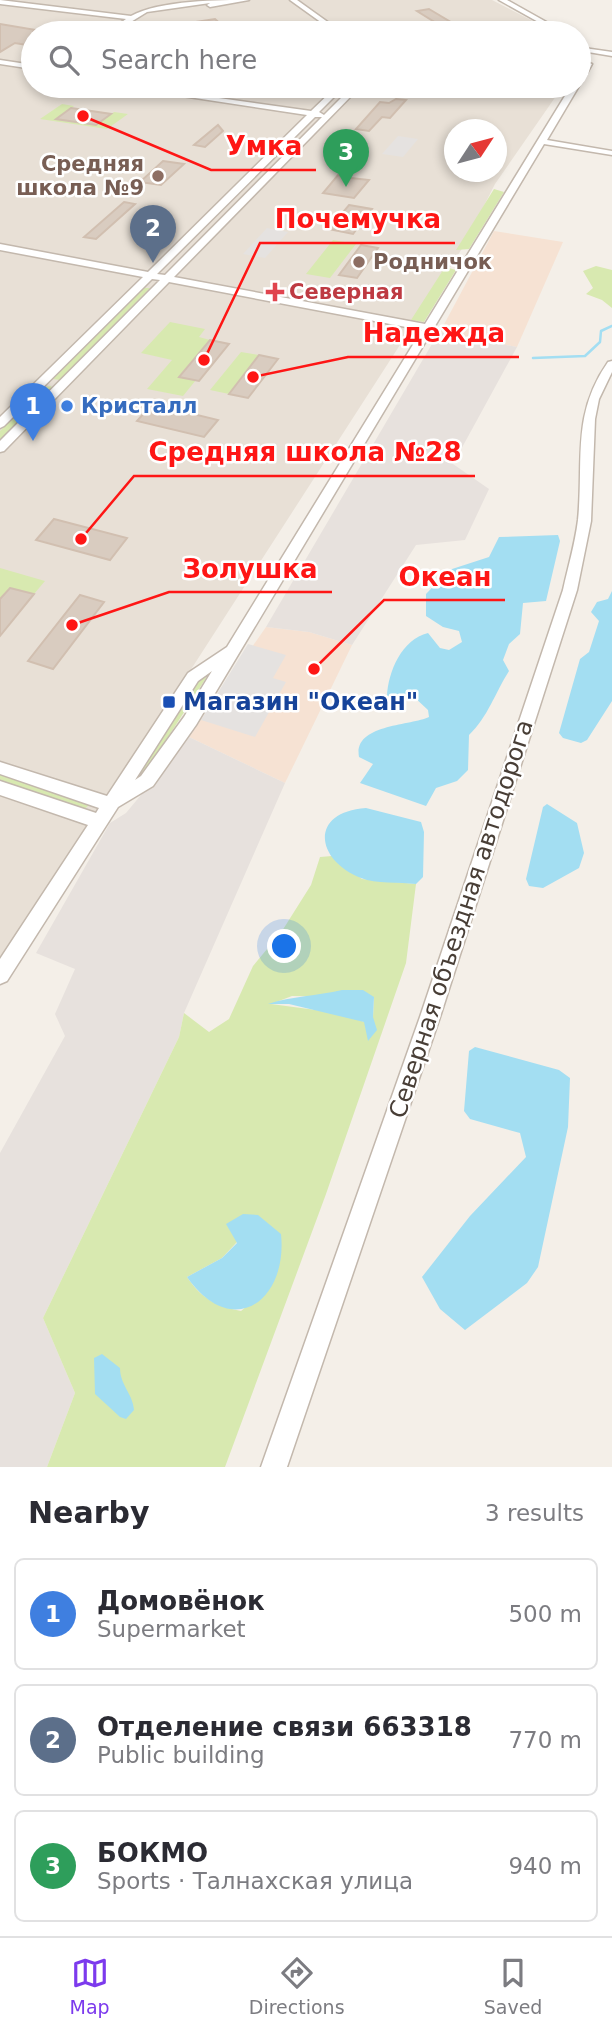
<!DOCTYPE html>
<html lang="en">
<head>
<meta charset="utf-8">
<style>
	body { margin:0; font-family:"DejaVu Sans",sans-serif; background:#f7f7f7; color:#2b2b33 }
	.compass { position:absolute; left:444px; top:119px; width:63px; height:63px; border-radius:50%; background:#fff; box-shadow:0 4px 10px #0003; rotate:54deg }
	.you { position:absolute; left:285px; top:947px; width:24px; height:24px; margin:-18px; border:5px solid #fff; border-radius:50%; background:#1a73e8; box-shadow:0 0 0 10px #1a73e833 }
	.badge { display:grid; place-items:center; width:46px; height:46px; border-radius:50%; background:#7c3aed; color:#fff; font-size:23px; font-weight:700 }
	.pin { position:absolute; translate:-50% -58px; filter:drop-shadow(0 2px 4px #0008) }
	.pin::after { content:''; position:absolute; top:37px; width:24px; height:21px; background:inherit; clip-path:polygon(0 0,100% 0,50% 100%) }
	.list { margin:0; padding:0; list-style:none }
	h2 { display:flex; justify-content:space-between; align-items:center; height:91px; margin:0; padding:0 28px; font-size:30px }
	h2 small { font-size:23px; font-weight:400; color:#7c7c81 }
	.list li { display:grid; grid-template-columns:46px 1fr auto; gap:21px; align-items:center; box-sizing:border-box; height:112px; margin:0 14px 14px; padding:0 14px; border:2px solid #e1e1e2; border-radius:10px }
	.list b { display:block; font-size:26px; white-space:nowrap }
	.list p { margin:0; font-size:23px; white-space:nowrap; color:#7c7c81 }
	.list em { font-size:23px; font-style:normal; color:#7c7c81 }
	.icon { flex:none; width:38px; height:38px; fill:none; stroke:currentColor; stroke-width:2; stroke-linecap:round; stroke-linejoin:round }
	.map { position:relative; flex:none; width:612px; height:1467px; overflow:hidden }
	.search { position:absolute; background:#fff; box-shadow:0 4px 10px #0003; left:21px; right:21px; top:21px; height:77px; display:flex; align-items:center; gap:18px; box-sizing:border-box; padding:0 24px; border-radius:38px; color:#7c7c81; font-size:26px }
	.sheet { height:469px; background:#fff }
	nav { display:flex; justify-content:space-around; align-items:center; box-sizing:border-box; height:98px; border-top:2px solid #e1e1e2; background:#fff; font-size:19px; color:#7c7c81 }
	nav a { display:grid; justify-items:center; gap:4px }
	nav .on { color:#7c3aed }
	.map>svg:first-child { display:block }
	.residential { fill:#e8e0d6; fill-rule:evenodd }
	.commercial { fill:#f6e2d3 }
	.industrial { fill:#e7e1dd }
	.green { fill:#d8e9b0; fill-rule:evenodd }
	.parking { fill:#e5e2e0 }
	.water { fill:#a3def2 }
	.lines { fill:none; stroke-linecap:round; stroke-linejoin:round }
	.stream { stroke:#a3def2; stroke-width:2.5 }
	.building { fill:#d9ccc0; stroke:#d1bfb0; stroke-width:2 }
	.minor-casing { stroke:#c3b8ad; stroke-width:3 }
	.minor { fill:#fff; fill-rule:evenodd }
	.education-dot { fill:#8d6e63; stroke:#fff; stroke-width:2.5 }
	.health-dot { fill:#e0444e; stroke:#fff; stroke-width:2.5 }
	.shop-dot { fill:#3f7fe0; stroke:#fff; stroke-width:2.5 }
	.transit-dot { fill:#1a4fb4; stroke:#fff; stroke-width:2.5 }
	.labels { text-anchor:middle; stroke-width:5; stroke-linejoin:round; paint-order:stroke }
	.far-education-label { font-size:21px; font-weight:bold; fill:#785e54; stroke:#fff; text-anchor:end }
	.far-health-label { font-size:21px; font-weight:bold; fill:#be3a42; stroke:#fff; text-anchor:start }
	.far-shop-label { font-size:21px; font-weight:bold; fill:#366cbe; stroke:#fff; text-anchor:start }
	.transit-label { font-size:24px; font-weight:bold; fill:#164399; stroke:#fff; text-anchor:start }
	.street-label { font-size:24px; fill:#483e36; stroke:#fff }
	.leader { fill:none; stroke:#fe1615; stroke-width:2.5 }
	.callout-dot { fill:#fe1615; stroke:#fff; stroke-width:2.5 }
	.callout-label { font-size:26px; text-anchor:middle; font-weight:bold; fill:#fe1615; stroke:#fff; stroke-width:5; stroke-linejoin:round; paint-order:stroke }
</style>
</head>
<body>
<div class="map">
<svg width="612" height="1467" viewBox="0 0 612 1467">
	<rect width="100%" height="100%" fill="#f4efe8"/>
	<path class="residential" d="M0 0H492L556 33H33V86H563L495 184 463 247 0 966ZM454 130H496V172H454Z"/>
	<path class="commercial" d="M494 231 563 242 517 347 440 332Z
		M266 627 309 632 352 645 285 783 189 737Z"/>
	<path class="industrial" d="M439 332 517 347 453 464 489 489 465 540 416 545 352 645 309 632 266 627Z
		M189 737 285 783 184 1013 179 1037 43 1318 75 1393 47 1467H0V1153L65 1036 55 1014 75 969 36 953 110 823 126 813Z"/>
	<path class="green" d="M62 104 74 106 57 119 96 125 114 112 128 114 107 129 40 119Z
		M494 189 504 192 469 249 456 250Z
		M333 240 356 244 330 278 306 274Z
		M596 266 612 270V308L602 300 586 294 593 288 583 271Z
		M445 267 456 270 424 322 411 320Z
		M143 288H150L60 380 53 379Z
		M170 322 205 329 199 337 210 340 179 376 196 380 183 396 147 389 172 360 141 353Z
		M241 352 259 355 229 394 210 390Z
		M51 386 52 388 0 440V431L44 387Z
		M0 568 45 581 34 594 10 588 0 599Z
		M203 674 208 675 143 776 138 774Z
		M0 773 88 804V806L83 810 0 784Z
		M332 856 362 879 416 884 406 963 326 1194 225 1467H47L75 1393 43 1318 179 1037 184 1013 209 1032 229 1019 253 966 282 931 311 885 320 857ZM292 996 374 997 373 1017 365 1022 331 1012 271 1004ZM227 1224 272 1285 241 1311C216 1306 202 1299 187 1277L222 1258 237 1242Z"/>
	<path class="parking" d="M398 136 418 139 403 157 382 154Z
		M267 228 288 232 265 258 243 254Z
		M248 644 286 655 273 678 286 682 255 737 201 720Z"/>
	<path class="water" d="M558 535 560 541 546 601 523 603 520 634 509 644 503 660 509 671C495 693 488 717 469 735L468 770 457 781 436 788 426 806 360 783 373 764 359 757C353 724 410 726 429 717L428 710 413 696H387C388 672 402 639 428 633L440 648 449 650 462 642 459 631 443 627 426 616V594L449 570 489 557 499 537Z
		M612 591V701L587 740 581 743 563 738 559 733 580 659 589 652 599 621 591 612 597 602 608 599Z
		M547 804 577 823 584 853 579 868 543 888 529 886 526 879 543 807Z
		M366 808 421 822 424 832 423 877 416 884C399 882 376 884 361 878 315 860 309 812 366 808Z
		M342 990H363L374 997 373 1017 377 1030 368 1041 364 1022 289 1004H268C292 996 317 996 342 990Z
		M475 1047 559 1070 570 1078 568 1127 538 1267 527 1283 465 1330 440 1309 422 1277 470 1216 526 1157 520 1133 470 1119 464 1111 469 1051Z
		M243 1214 258 1215 281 1234C288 1300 233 1342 187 1277L222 1258 237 1243 226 1224Z
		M102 1354 120 1368C120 1385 133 1394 134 1410L126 1419 120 1417 95 1394 94 1358Z"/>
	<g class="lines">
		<path class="stream" d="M533 358 585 356 600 342 601 331 612 326"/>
	</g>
	<path class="building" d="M429 9 454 24 441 26 417 11Z
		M215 19 224 27 193 32 183 24Z
		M0 24 36 30 33 32V46L15 43 0 52Z
		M396 99 406 100 390 118 382 117 369 131 356 129 380 102 389 103Z
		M71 108 111 114 96 125 56 119Z
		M218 125 223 131 205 147 194 145Z
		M163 161 184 164 161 185 140 182Z
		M338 175 351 178 369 180 354 198 323 193Z
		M124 202 135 204 96 239 84 237Z
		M349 205 372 209 353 234 329 229Z
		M361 245 378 248 357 278 339 275Z
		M210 340 229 344 199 381 179 377Z
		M259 355 278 359 248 398 229 394Z
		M152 404 218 420 204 437 137 421Z
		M54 519 127 538 110 560 36 540Z
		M10 588 34 594 0 636V599Z
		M80 595 104 602 53 669 28 661Z"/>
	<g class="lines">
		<defs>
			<path id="minor" d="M0 0 131 16C160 0 221 0 249 0L210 7 207 5 210 3 147 12 113 33H106L126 19 0 4Z
				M290 0H297L343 33H336Z
				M499 0H507L566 33H558Z
				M584 48 612 52V56L582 51Z
				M0 60 33 65V69L0 64Z
				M585 62 592 64 582 82H579V74Z
				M116 86H134L311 111 337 86H345L319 112 324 115 353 86H361L174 277 425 324 571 86H579L547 140 612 151V155L544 144 196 725 153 786 118 807 7 981 0 984V959L88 825 0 795V781L96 813 99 808 0 774V762L107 796 188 673 227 647 422 330 169 282 4 451 0 452V441L160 280 152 279 4 426 0 428V417L143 277 0 250V244L148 272 307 115ZM315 117H322L165 275 157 274ZM212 671 184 717 141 776 135 780 198 681Z
				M612 361V372L599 399 595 419 591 521 577 590 440 1017 287 1467H261L420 1017 563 590C568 567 575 544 578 520 584 460 571 415 608 362Z"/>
		</defs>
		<use href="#minor" class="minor-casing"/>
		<use href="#minor" class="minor"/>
	</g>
	<g class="education-dot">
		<circle cx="158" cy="176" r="7"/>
		<circle cx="359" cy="262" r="7"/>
	</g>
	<path class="health-dot" d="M271.5 281.5h7v7h7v7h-7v7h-7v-7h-7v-7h7z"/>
	<circle class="shop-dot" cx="67" cy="406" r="7"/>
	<rect class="transit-dot" x="162" y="695" width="14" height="14" rx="3.5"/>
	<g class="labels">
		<g class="far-education-label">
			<text x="144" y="171">Средняя<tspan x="144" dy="24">школа №9</tspan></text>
			<text x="373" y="269" text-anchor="start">Родничок</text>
		</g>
		<g class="far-health-label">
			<text x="289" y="299">Северная</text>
		</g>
		<g class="far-shop-label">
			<text x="81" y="413">Кристалл</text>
		</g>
		<g class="transit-label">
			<text x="183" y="710">Магазин "Океан"</text>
		</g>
		<g class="street-label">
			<text transform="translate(461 919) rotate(-72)" y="8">Северная объездная автодорога</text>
		</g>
	</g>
	<path class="leader" d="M83 116L211 170H316M204 360L260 243H455M253 377L348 357H519M81 539L134 476H475M72 625L169 592H332M314 669L384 600H505"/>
	<g class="callout-dot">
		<circle cx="83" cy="116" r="7"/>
		<circle cx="204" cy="360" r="7"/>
		<circle cx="253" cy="377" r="7"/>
		<circle cx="81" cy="539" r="7"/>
		<circle cx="72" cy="625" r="7"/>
		<circle cx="314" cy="669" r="7"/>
	</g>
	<g class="callout-label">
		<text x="264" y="155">Умка</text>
		<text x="358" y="228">Почемучка</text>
		<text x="434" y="342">Надежда</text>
		<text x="305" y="461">Средняя школа №28</text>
		<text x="250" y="578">Золушка</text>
		<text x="445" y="586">Океан</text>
	</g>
</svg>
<svg class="compass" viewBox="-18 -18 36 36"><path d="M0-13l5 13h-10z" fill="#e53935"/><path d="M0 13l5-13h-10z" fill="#7c7c81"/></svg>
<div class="you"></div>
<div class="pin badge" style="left:33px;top:441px;background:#3f7fe0">1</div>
<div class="pin badge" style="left:153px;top:263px;background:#5c6f8a">2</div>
<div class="pin badge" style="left:346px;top:187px;background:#2e9e5b">3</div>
<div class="search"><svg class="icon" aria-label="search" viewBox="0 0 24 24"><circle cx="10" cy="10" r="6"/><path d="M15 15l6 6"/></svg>Search here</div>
</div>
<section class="sheet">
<h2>Nearby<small>3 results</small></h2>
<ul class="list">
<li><span class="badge" style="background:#3f7fe0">1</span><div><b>Домовёнок</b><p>Supermarket</p></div><em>500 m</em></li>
<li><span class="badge" style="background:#5c6f8a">2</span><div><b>Отделение связи 663318</b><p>Public building</p></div><em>770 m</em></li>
<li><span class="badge" style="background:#2e9e5b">3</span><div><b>БОКМО</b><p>Sports · Талнахская улица</p></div><em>940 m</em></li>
</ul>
</section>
<nav>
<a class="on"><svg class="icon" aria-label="map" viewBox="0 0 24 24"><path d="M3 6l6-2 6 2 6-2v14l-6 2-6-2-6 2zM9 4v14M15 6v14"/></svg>Map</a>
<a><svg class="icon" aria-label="directions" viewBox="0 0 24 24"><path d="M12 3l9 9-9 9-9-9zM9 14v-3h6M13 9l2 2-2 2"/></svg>Directions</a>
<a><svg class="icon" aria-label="saved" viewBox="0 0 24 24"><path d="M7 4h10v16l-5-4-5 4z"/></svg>Saved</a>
</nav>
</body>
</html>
